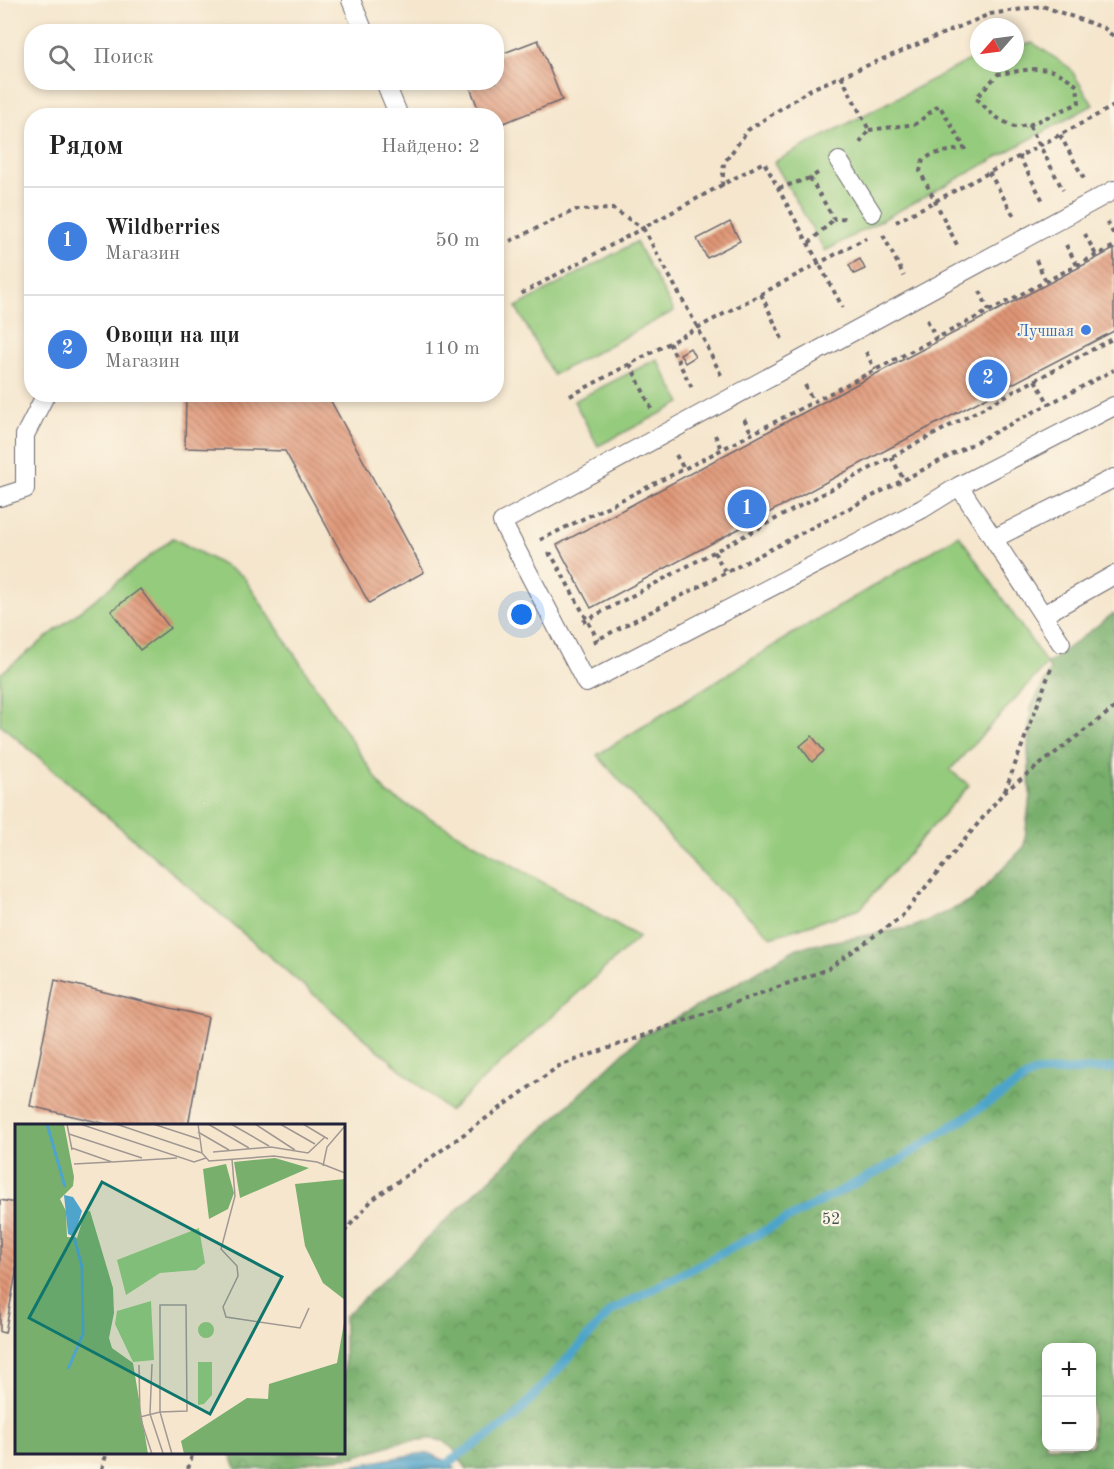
<!DOCTYPE html>
<html lang="ru">
<head>
<meta charset="utf-8">
<style>
	body { margin:0; font-family:"Old Standard TT",serif; background:#f2f2f2; color:#222 }
	.controls { position:absolute; right:18px; bottom:18px; display:grid; overflow:hidden; border-radius:12px; box-shadow:0 3px 9px #0003 }
	.controls button { width:54px; height:54px; display:grid; place-items:center; padding:0; border:0; border-bottom:2px solid #e0e0e0; background:#fff; color:#222; font:30px sans-serif }
	.compass { position:absolute; left:970px; top:18px; width:54px; height:54px; border-radius:50%; background:#fff; box-shadow:0 3px 9px #0003; rotate:242deg }
	.you { position:absolute; left:522px; top:615px; width:21px; height:21px; margin:-15px; border:4px solid #fff; border-radius:50%; background:#1a73e8; box-shadow:0 0 0 9px #1a73e833 }
	.badge { display:grid; place-items:center; width:39px; height:39px; border-radius:50%; background:#b45309; color:#fff; font-size:20px; font-weight:700 }
	.pin { position:absolute; translate:-50% -50%; border:3px solid #fff; box-shadow:0 2px 6px #0006 }
	.list { margin:0; padding:0; list-style:none }
	h2 { display:flex; justify-content:space-between; align-items:center; height:78px; margin:0; padding:0 24px; font-size:26px }
	h2 small { font-size:20px; font-weight:400; color:#767676 }
	.list li { display:grid; grid-template-columns:39px 1fr auto; gap:18px; align-items:center; box-sizing:border-box; height:108px; padding:0 24px; border-top:2px solid #e0e0e0 }
	.list b { display:block; font-size:22px; white-space:nowrap }
	.list p { margin:0; font-size:20px; white-space:nowrap; color:#767676 }
	.list em { font-size:20px; font-style:normal; color:#767676 }
	.icon { flex:none; width:33px; height:33px; fill:none; stroke:currentColor; stroke-width:2; stroke-linecap:round; stroke-linejoin:round }
	.map { position:relative; flex:none; width:1114px; height:1469px; overflow:hidden }
	.search { position:absolute; background:#fff; box-shadow:0 3px 9px #0003; left:24px; top:24px; width:480px; height:66px; display:flex; align-items:center; gap:15px; box-sizing:border-box; padding:0 21px; border-radius:24px; color:#767676; font-size:22px }
	.panel { position:absolute; background:#fff; box-shadow:0 3px 9px #0003; left:24px; top:108px; width:480px; height:294px; border-radius:24px }
	.map>svg:first-child { display:block }
	.green { fill:#95cb7d; stroke:#5c765c; stroke-width:1.5 }
	.forest { fill:url(#forest-crowns); stroke:#4d6854; stroke-width:1.5; fill-rule:evenodd }
	.water { fill:url(#water-rules); stroke:#386383; stroke-width:1.5 }
	.lines { fill:none; stroke-linecap:round; stroke-linejoin:round }
	.stream { stroke:#4ea4cb; stroke-width:9 }
	.building { fill:url(#building-back-hatch) }
	.lane-casing { stroke:#6c676e; stroke-width:20 }
	.path { stroke:#6c676e; stroke-width:4; stroke-dasharray:4.5 4.5; stroke-linecap:butt }
	.lane { stroke:#fff; stroke-width:18 }
	.shop-dot { fill:#3f7fe0; stroke:#fcf5e5; stroke-width:2 }
	.labels { text-anchor:middle; stroke-width:4.5; stroke-linejoin:round; paint-order:stroke }
	.shop-label { font-size:16px; fill:#366cbe; stroke:#fcf5e5; text-anchor:end }
	.park-label { font-size:16px; fill:#44554f; stroke:#fcf5e5 }
	.inset-river { fill:none; stroke:#4ea4cb; stroke-width:3 }
	.inset-road { fill:none; stroke:#a19893; stroke-width:1.5 }
	.view { fill:#0f766e; fill-opacity:0.15; stroke:#0f766e; stroke-width:3 }
	.inset-edge { fill:none; stroke:#22223b; stroke-width:3 }
</style>
</head>
<body>
<div class="map">
<svg width="1114" height="1469" viewBox="0 0 1114 1469">
	<defs>
		<pattern id="forest-crowns" width="20" height="18" patternUnits="userSpaceOnUse" patternTransform="scale(1.5)"><rect width="20" height="18" fill="#78af6c"/><path d="M2 6a3 3 0 1 1 6 0M12 15a3 3 0 1 1 6 0" fill="none" stroke="#628e5a"/></pattern>
		<pattern id="water-rules" width="6" height="5" patternUnits="userSpaceOnUse" patternTransform="scale(1.5)"><rect width="6" height="5" fill="#4ea4cb"/><path d="M0 2.5h6" fill="none" stroke="#4085a6"/></pattern>
		<pattern id="building-back-hatch" width="6" height="6" patternUnits="userSpaceOnUse" patternTransform="scale(1.5)"><rect width="6" height="6" fill="#df9576"/><path d="M-1 5l2 2M0 0l6 6M5-1l2 2" fill="none" stroke="#b47962"/></pattern>
	</defs>
	<rect width="100%" height="100%" fill="#fcf5e5"/>
	<filter id="ink" filterUnits="userSpaceOnUse"><feTurbulence type="fractalNoise" baseFrequency=".0167" numOctaves="2"/><feDisplacementMap in="SourceGraphic" scale="12" xChannelSelector="R" yChannelSelector="G"/><feConvolveMatrix kernelMatrix="1 2 1 2 8 2 1 2 1" color-interpolation-filters="sRGB"/></filter>
	<filter id="wash" filterUnits="userSpaceOnUse"><feTurbulence type="fractalNoise" baseFrequency=".008" numOctaves="4" result="noise"/><feDisplacementMap in="SourceGraphic" scale="24" xChannelSelector="R" yChannelSelector="G"/><feGaussianBlur stdDeviation="1.35" result="paint"/><feColorMatrix in="noise" values="0 0 0 0 0 0 0 0 0 0 0 0 0 0 0 0 0 1.4 0 .05"/><feComposite in="paint" operator="in"/></filter>
	<g filter="url(#wash)">
		<rect width="100%" height="100%" fill="#f5e6cd"/>
		<path class="green" d="M1033 43 1070 68 1093 105 825 251 774 162 979 55V63H1015V46Z
			M636 242 674 311 553 375 516 307Z
			M657 359 681 403 598 446 574 401Z
			M959 535 1047 664 950 770 969 785 860 909 771 937 708 880 597 755 789 636Z
			M173 538 243 576 386 793 639 937 449 1111 0 724V674Z"/>
		<path class="forest" d="M1114 613V1469H467L454 1450 444 1441 430 1439 399 1442 354 1457 315 1461 288 1469H237L229 1453 344 1452V1317L641 1036 700 1005 797 948 913 927 971 901 1024 847 1030 795 1028 748 1031 708 1050 670 1047 664ZM1046 1348H1092V1446H1046Z"/>
		<path class="water" d="M428 1453 449 1462 455 1469H329C363 1466 395 1456 428 1453Z"/>
		<g class="lines">
			<path class="stream" d="M449 1462 513 1419 611 1311 898 1161 1034 1073 1114 1068"/>
		</g>
		<g id="blocks">
			<path class="building" d="M538 40 562 100 496 126V116H481L468 82H496V56Z
				M730 222 740 241 707 258 697 239Z
				M1114 249V331L901 442 591 608 557 545 868 378Z
				M860 259 865 269 854 274 849 265Z
				M690 348 695 357 685 363 680 354Z
				M186 394H327L424 572 369 603 285 451 185 448Z
				M140 589 170 628 140 650 111 611Z
				M812 736 824 751 812 762 800 746Z
				M55 980 208 1017 188 1126H115L30 1106Z
				M0 1200 16 1203V1273L5 1333 0 1332Z"/>
		</g>
	</g>
	<g filter="url(#ink)">
		<use href="#blocks" fill-opacity="0" stroke="#6c676e" stroke-width="1.5"/>
		<g class="lines">
			<defs>
				<path id="lane" d="M351 0 364 32
					M385 82 399 116
					M839 161 872 213
					M1114 190 502 522 586 683 922 509 959 486 1114 406
					M959 486 1061 643
					M0 497 25 489V435L46 394
					M993 539 1114 478
					M1043 615 1114 575"/>
			</defs>
			<use href="#lane" class="lane-casing"/>
			<path class="path" d="M841 76 869 130 858 146
				M1029 125 1079 103 1077 86C1051 61 1031 70 998 74L976 98 994 116 1014 127 1029 125 1063 190
				M869 130 916 124 939 105 965 148 933 154 923 160 920 171 958 247
				M1060 135 1084 179
				M1019 156 1043 201
				M989 172 1014 216
				M818 173 810 178 834 219 845 218
				M722 186 724 163 748 130 811 89 990 14 1042 6 1104 28 1114 37
				M779 188 810 178
				M896 222 1114 106
				M1107 222 1114 235
				M1085 234 1096 255
				M883 235 904 276
				M510 241 575 210 613 209 643 228 519 295
				M809 243 834 219
				M1066 245 1077 265
				M1036 260 1046 281
				M980 291 989 311
				M761 294 783 341
				M927 320 936 338
				M669 343 693 390
				M866 352 875 370
				M630 364 653 412
				M721 375 698 328 643 228 764 162 843 308
				M1035 380 1049 404
				M805 385 813 401
				M570 396 866 238
				M744 419 752 434
				M715 435 721 449
				M676 455 684 469
				M891 457 904 480
				M540 540 684 469 1114 246
				M714 552 726 573
				M548 555 551 554 598 640
				M583 622 1114 338
				M593 642 1114 370
				M1005 791 1052 666
				M344 1232 372 1200 559 1066 828 969 901 917 1004 792 1114 708
				M102 1469 107 1452
				M188 1469 193 1452"/>
			<use href="#lane" class="lane"/>
		</g>
	</g>
	<circle class="shop-dot" cx="1086" cy="330" r="6"/>
	<g class="labels">
		<g class="shop-label">
			<text x="1074" y="336">Лучшая</text>
		</g>
		<g class="park-label">
			<text x="831" y="1224">52</text>
		</g>
	</g>
	<g transform="translate(15 1124)">
		<rect width="330" height="330" fill="#f5e6cd"/>
		<path d="M184 104 190 139 181 146 145 149 111 171 102 136ZM136 177 139 236 118 238 100 200 102 187ZM183 206a8 8 0 1 1 16 0a8 8 0 1 1-16 0ZM183 238H197V271L189 280 183 281Z" fill="#95cb7d"/>
		<path d="M0 0H49L59 53 58 62 45 75 51 87 52 113 62 114 70 88 75 87 98 164 99 189 94 214 97 224 118 239 133 330H0ZM260 34 294 44 225 74 219 38ZM211 40 219 69 213 85 194 95 188 45ZM330 55V176L308 159 290 122 280 60ZM330 193V330H169L166 317 232 274 253 275 254 260 322 239Z" fill="#78af6c"/>
		<path d="M49 71 58 73 67 87 59 113 53 110Z" fill="#4ea4cb"/>
		<path class="inset-river" d="M32 0 50 63M53 245 68 210 67 143 59 113"/>
		<path class="inset-road" d="M52 0 57 26M65 0 179 38 191 34M101 0 187 29M138 0 184 15M183 0 187 29 194 37 259 32 302 38 330 49M193 0 234 24M216 0 254 22M240 0 280 26M265 0 300 20M288 0 313 15M183 8 214 26M54 10 127 34M57 24 97 38 162 34M198 28 256 23 293 29 310 13M217 35 220 72 206 125 222 142 223 152 208 183 211 193 285 204 294 184M59 40 96 38M308 42 312 23 330 2M137 240 135 290 148 329M124 241 125 293M137 330 125 293 145 288 172 287 171 181H145V288L157 330"/>
		<path class="view" d="M87 58 267 153 195 290 14 194Z"/>
		<rect width="330" height="330" class="inset-edge"/>
	</g>
</svg>
<div class="controls">
<button>+</button>
<button>−</button>
</div>
<svg class="compass" viewBox="-18 -18 36 36"><path d="M0-13l5 13h-10z" fill="#e53935"/><path d="M0 13l5-13h-10z" fill="#767676"/></svg>
<div class="you"></div>
<div class="pin badge" style="left:747px;top:509px;background:#3f7fe0">1</div>
<div class="pin badge" style="left:988px;top:379px;background:#3f7fe0">2</div>
<div class="search"><svg class="icon" aria-label="search" viewBox="0 0 24 24"><circle cx="10" cy="10" r="6"/><path d="M15 15l6 6"/></svg>Поиск</div>
<section class="panel">
<h2>Рядом<small>Найдено: 2</small></h2>
<ul class="list">
<li><span class="badge" style="background:#3f7fe0">1</span><div><b>Wildberries</b><p>Магазин</p></div><em>50 m</em></li>
<li><span class="badge" style="background:#3f7fe0">2</span><div><b>Овощи на щи</b><p>Магазин</p></div><em>110 m</em></li>
</ul>
</section>
</div>
</body>
</html>
